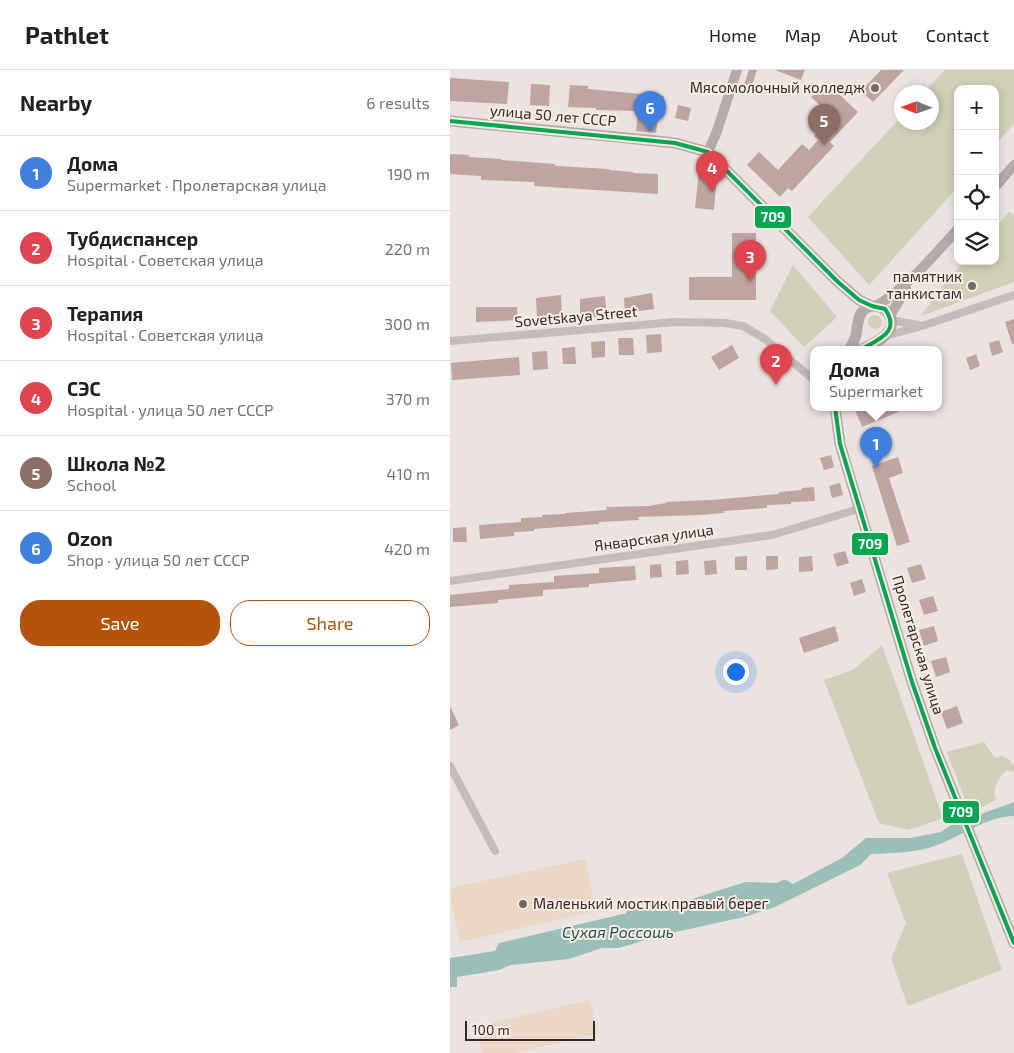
<!DOCTYPE html>
<html lang="en">
<head>
<meta charset="utf-8">
<style>
	body { margin:0; font-family:"Exo 2",sans-serif; background:#f2f2f2; color:#202124 }
	.controls { position:absolute; right:15px; top:15px; display:grid; overflow:hidden; border-radius:10px; box-shadow:0 2px 8px #0003 }
	.controls button { width:45px; height:45px; display:grid; place-items:center; padding:0; border:0; border-bottom:1px solid #e0e0e0; background:#fff; color:#202124; font:25px sans-serif }
	.compass { position:absolute; left:444px; top:15px; width:45px; height:45px; border-radius:50%; background:#fff; box-shadow:0 2px 8px #0003; rotate:271deg }
	.scale { position:absolute; left:15px; bottom:12px; width:130px; box-sizing:border-box; padding-left:5px; border:2px solid #352826; border-top:0; font-size:14px; line-height:18px; white-space:nowrap; color:#352826; -webkit-text-stroke:4px #f9ede5; paint-order:stroke }
	.you { position:absolute; left:285px; top:601px; width:18px; height:18px; margin:-12px; border:4px solid #fff; border-radius:50%; background:#1a73e8; box-shadow:0 0 0 8px #1a73e833 }
	.badge { display:grid; place-items:center; width:32px; height:32px; border-radius:50%; background:#b45309; color:#fff; font-size:16px; font-weight:700 }
	.pin { position:absolute; translate:-50% -41px; filter:drop-shadow(0 1px 2px #0008) }
	.pin::after { content:''; position:absolute; top:26px; width:18px; height:15px; background:inherit; clip-path:polygon(0 0,100% 0,50% 100%) }
	.popup { position:absolute; left:360px; top:276px; width:132px; height:65px; box-sizing:border-box; display:grid; place-content:center; border-radius:10px; background:#fff; filter:drop-shadow(0 1px 4px #0005); font-size:16px; white-space:nowrap; color:#757577 }
	.popup b { font-size:19px; color:#202124 }
	.popup::after { content:''; position:absolute; left:50%; top:100%; margin-left:-10px; border:10px solid transparent; border-top-color:#fff }
	.list { margin:0; padding:0; list-style:none }
	h2 { display:flex; justify-content:space-between; align-items:center; height:65px; margin:0; padding:0 20px; font-size:21px }
	h2 small { font-size:16px; font-weight:400; color:#757577 }
	.list li { display:grid; grid-template-columns:32px 1fr auto; gap:15px; align-items:center; box-sizing:border-box; height:75px; padding:0 20px; border-top:1px solid #e0e0e0 }
	.list b { display:block; font-size:19px; white-space:nowrap }
	.list p { margin:0; font-size:16px; white-space:nowrap; color:#757577 }
	.list em { font-size:16px; font-style:normal; color:#757577 }
	.actions { display:flex; gap:10px; padding:15px 20px }
	.actions a { flex:1; padding:11px 0; border:1px solid #b45309; border-radius:20px; text-align:center; font-size:18px; color:#b45309 }
	.actions .main { background:#b45309; color:#fff }
	.icon { flex:none; width:28px; height:28px; fill:none; stroke:currentColor; stroke-width:2; stroke-linecap:round; stroke-linejoin:round }
	.map { position:relative; flex:none; width:564px; height:983px; overflow:hidden }
	header { display:flex; align-items:center; gap:30px; box-sizing:border-box; height:70px; padding:0 25px; background:#fff; border-bottom:1px solid #e0e0e0 }
	header strong { font-size:24px }
	nav { display:flex; gap:28px; margin-inline-start:auto; font-size:18px }
	main { display:flex }
	aside { flex:1; background:#fff }
	.map>svg:first-child { display:block }
	.green { fill:#d0d0b8 }
	.sand { fill:#ecd7c5 }
	.water { fill:#9abeb8 }
	.lines { fill:none; stroke-linecap:round; stroke-linejoin:round }
	.river { stroke:#9abeb8; stroke-width:16 }
	.building { fill:#bfa4a0 }
	.street { stroke:#c4bcb8; stroke-width:8 }
	.secondary { stroke:#b5aca8; stroke-width:10 }
	.primary { stroke:#b3aaa7; stroke-width:11 }
	.bus-1-casing { stroke:#f9ede5; stroke-width:8 }
	.bus-1 { stroke:#00a651; stroke-width:4 }
	.poi-dot { fill:#756967; stroke:#f9ede5; stroke-width:2 }
	.labels { text-anchor:middle; stroke-width:4; stroke-linejoin:round; paint-order:stroke }
	.poi-label { font-size:15px; fill:#352826; stroke:#f9ede5; text-anchor:end }
	.street-label { font-size:15px; fill:#352826; stroke:#f9ede5 }
	.water-label { font-size:16px; font-style:italic; fill:#1c5650; stroke:#f9ede5 }
	.line-badge { stroke:#f9ede5; stroke-width:2 }
	.badge-label { font-size:14px; text-anchor:middle; font-weight:bold; fill:#fff }
</style>
</head>
<body>
<header>
<strong>Pathlet</strong>
<nav><a>Home</a><a>Map</a><a>About</a><a>Contact</a></nav>
</header>
<main>
<aside>
<h2>Nearby<small>6 results</small></h2>
<ul class="list">
<li><span class="badge" style="background:#3f7fe0">1</span><div><b>Дома</b><p>Supermarket · Пролетарская улица</p></div><em>190 m</em></li>
<li><span class="badge" style="background:#e0444e">2</span><div><b>Тубдиспансер</b><p>Hospital · Советская улица</p></div><em>220 m</em></li>
<li><span class="badge" style="background:#e0444e">3</span><div><b>Терапия</b><p>Hospital · Советская улица</p></div><em>300 m</em></li>
<li><span class="badge" style="background:#e0444e">4</span><div><b>СЭС</b><p>Hospital · улица 50 лет СССР</p></div><em>370 m</em></li>
<li><span class="badge" style="background:#8d6e63">5</span><div><b>Школа №2</b><p>School</p></div><em>410 m</em></li>
<li><span class="badge" style="background:#3f7fe0">6</span><div><b>Ozon</b><p>Shop · улица 50 лет СССР</p></div><em>420 m</em></li>
</ul>
<div class="actions"><a class="main">Save</a><a>Share</a></div>
</aside>
<div class="map">
<svg width="564" height="983" viewBox="0 0 564 983">
	<rect width="100%" height="100%" fill="#ebe3df"/>
	<path class="green" d="M495 0H564V54L545 75V19H508V117L419 215 358 147 451 47 452 52H482V22H474Z
		M559 142 564 145V212L471 246 494 214 515 191H545V158Z
		M343 195 387 247 354 277 320 241Z
		M418 252a7 7 0 1 1 14 0a7 7 0 1 1-14 0Z
		M432 575 493 748 459 760 429 753 374 610 403 600Z
		M534 672 544 687 547 688 551 686 556 688 564 695V702L556 700C549 709 541 718 546 730L520 743 497 682Z
		M512 784 552 900 458 936 441 889 456 853 437 803Z"/>
	<path class="sand" d="M135 789 146 841 10 872 0 827V818Z
		M140 930 147 964 65 983H32L27 956Z"/>
	<path class="water" d="M564 732V746C537 746 512 766 487 775 467 783 443 783 421 784L410 795 325 837 294 847 212 865 169 878H152L119 889 61 895 49 900 7 907V917H0V888L45 881 49 873 173 844H213L238 846 274 835 287 823 296 820H314L339 816 392 788 416 768H460L491 762 501 755Z"/>
	<g class="lines">
		<path class="river" d="M183 847 243 837 296 820 329 821 335 818"/>
	</g>
	<path class="building" d="M299 0H307L300 21 293 18Z
		M325 0H355L351 10Z
		M431 0H454L423 32 411 21Z
		M0 8 59 12 57 34 0 31Z
		M376 12 408 42 380 72 384 76 342 121 338 118 330 127 297 95 309 82 328 100 352 74 359 80 368 70 364 66 372 57 368 54 378 43 361 27Z
		M81 14 100 15 99 36 80 35Z
		M120 15 138 16V19L214 26 212 47H208L206 63 186 61 188 41 146 40V38L118 37Z
		M228 35 241 38 238 51 225 48Z
		M0 84 19 85V87L51 89V90L105 94V96L159 99V100L183 102V103L208 104V124L84 116V112L31 110V106L0 104Z
		M249 101 267 103 264 140 245 138Z
		M282 163H306V230H239V207H282Z
		M202 223 204 239 175 243 174 228Z
		M111 225 112 246 87 247 86 228Z
		M155 226 157 246 130 248V229Z
		M26 237H67L68 250 26 252Z
		M564 249V274H562L555 252Z
		M211 264 212 282 197 283 196 265Z
		M168 268H183L184 285H169Z
		M549 270 553 282 542 286 539 273Z
		M155 271V287L142 288 141 272Z
		M282 275 289 288 269 300 261 287Z
		M125 277 126 294H113L112 278Z
		M97 281 98 299 83 300 82 282Z
		M526 284 530 296 520 300 516 288Z
		M69 287 70 305 2 310 1 293Z
		M404 337H460L412 357Z
		M381 385 384 397 374 400 370 388Z
		M448 387 453 403 439 408 460 472 447 476 422 396Z
		M390 413 393 425 382 428 379 416Z
		M364 417 365 431 341 432V434L317 435V438L274 441V443L250 445 188 447 189 450 149 452V454L84 459V461L64 462V466L30 469 29 455 71 452V448L92 447V445L115 444V443L157 440 156 437 198 436 216 433V432L261 430 329 424V422L352 420V418Z
		M16 457 17 472H3V458Z
		M395 481 399 493 387 497 383 484Z
		M297 486V500H285V487Z
		M316 486H328V499L316 500Z
		M362 486 363 501 349 502V487Z
		M238 490 239 504 226 505V491Z
		M266 490 267 504 255 505 254 491Z
		M211 494 212 507 200 508V495Z
		M471 494 476 509 462 513 457 498Z
		M185 496 186 510 139 514V517L93 520V526L48 530V533L0 537V525L59 519V515L104 512V506L149 503V498Z
		M412 509 416 522 404 526 400 513Z
		M483 526 488 541 474 545 469 530Z
		M385 556 389 571 354 583 349 568Z
		M484 556 488 571 474 576 469 560Z
		M496 587 500 602 486 607 481 591Z
		M0 636 9 655 0 660Z
		M507 636 513 653 497 659 491 642Z"/>
	<g class="lines">
		<path class="street" d="M441 250 468 255
			M435 266 472 256 564 225
			M0 271 226 252 275 253 293 256 315 269 364 310
			M0 511 322 465 409 439
			M0 696 45 781"/>
		<path class="secondary" d="M258 82 267 61 287 0
			M545 117 564 95
			M426 236C459 216 482 187 508 159
			M440 246 456 219"/>
		<path class="primary" d="M0 51 187 69 225 73 258 82 388 212 409 230 422 236
			M400 279C402 274 405 270 406 265 408 257 407 248 412 242 426 226 451 246 438 262 433 270 420 275 412 279
			M385 337 390 374 402 414 462 612 485 678 564 873"/>
		<defs>
			<path id="bus-1" d="M0 51 225 73 258 82 388 212 409 230 422 236 435 239C451 262 429 269 412 279
				M385 337 390 374 462 612 485 678 564 873"/>
		</defs>
		<use href="#bus-1" class="bus-1-casing"/>
		<use href="#bus-1" class="bus-1"/>
	</g>
	<g class="poi-dot">
		<circle cx="425" cy="18" r="5"/>
		<circle cx="522" cy="216" r="5"/>
		<circle cx="73" cy="834" r="5"/>
	</g>
	<g class="labels">
		<g class="poi-label">
			<text x="415" y="23">Мясомолочный колледж</text>
			<text x="512" y="212">памятник<tspan x="512" dy="17">танкистам</tspan></text>
			<text x="83" y="839" text-anchor="start">Маленький мостик правый берег</text>
		</g>
		<g class="street-label">
			<text transform="translate(103 46) rotate(5)" y="5">улица 50 лет СССР</text>
			<text transform="translate(126 247) rotate(-5)" y="5">Sovetskaya Street</text>
			<text transform="translate(204 468) rotate(-8)" y="5">Январская улица</text>
			<text transform="translate(468 575) rotate(73)" y="5">Пролетарская улица</text>
		</g>
		<g class="water-label">
			<text x="168" y="868">Сухая Россошь</text>
		</g>
	</g>
	<g class="line-badge">
		<rect x="304" y="135" width="38" height="24" rx="5" fill="#00a651"/>
		<rect x="401" y="462" width="38" height="24" rx="5" fill="#00a651"/>
		<rect x="492" y="730" width="38" height="24" rx="5" fill="#00a651"/>
	</g>
	<g class="badge-label">
		<text x="323" y="152">709</text>
		<text x="420" y="479">709</text>
		<text x="511" y="747">709</text>
	</g>
</svg>
<div class="controls">
<button>+</button>
<button>−</button>
<button><svg class="icon" aria-label="locate" viewBox="0 0 24 24"><circle cx="12" cy="12" r="6"/><path d="M12 2v4M12 18v4M2 12h4M18 12h4"/></svg></button>
<button><svg class="icon" aria-label="layers" viewBox="0 0 24 24"><path d="M12 4l9 5-9 5-9-5zM3 14l9 5 9-5"/></svg></button>
</div>
<svg class="compass" viewBox="-18 -18 36 36"><path d="M0-13l5 13h-10z" fill="#e53935"/><path d="M0 13l5-13h-10z" fill="#757577"/></svg>
<div class="scale">100 m</div>
<div class="you"></div>
<div class="pin badge" style="left:426px;top:398px;background:#3f7fe0">1</div>
<div class="popup"><b>Дома</b>Supermarket</div>
<div class="pin badge" style="left:326px;top:315px;background:#e0444e">2</div>
<div class="pin badge" style="left:300px;top:211px;background:#e0444e">3</div>
<div class="pin badge" style="left:262px;top:122px;background:#e0444e">4</div>
<div class="pin badge" style="left:374px;top:75px;background:#8d6e63">5</div>
<div class="pin badge" style="left:200px;top:62px;background:#3f7fe0">6</div>
</div>
</main>
</body>
</html>
